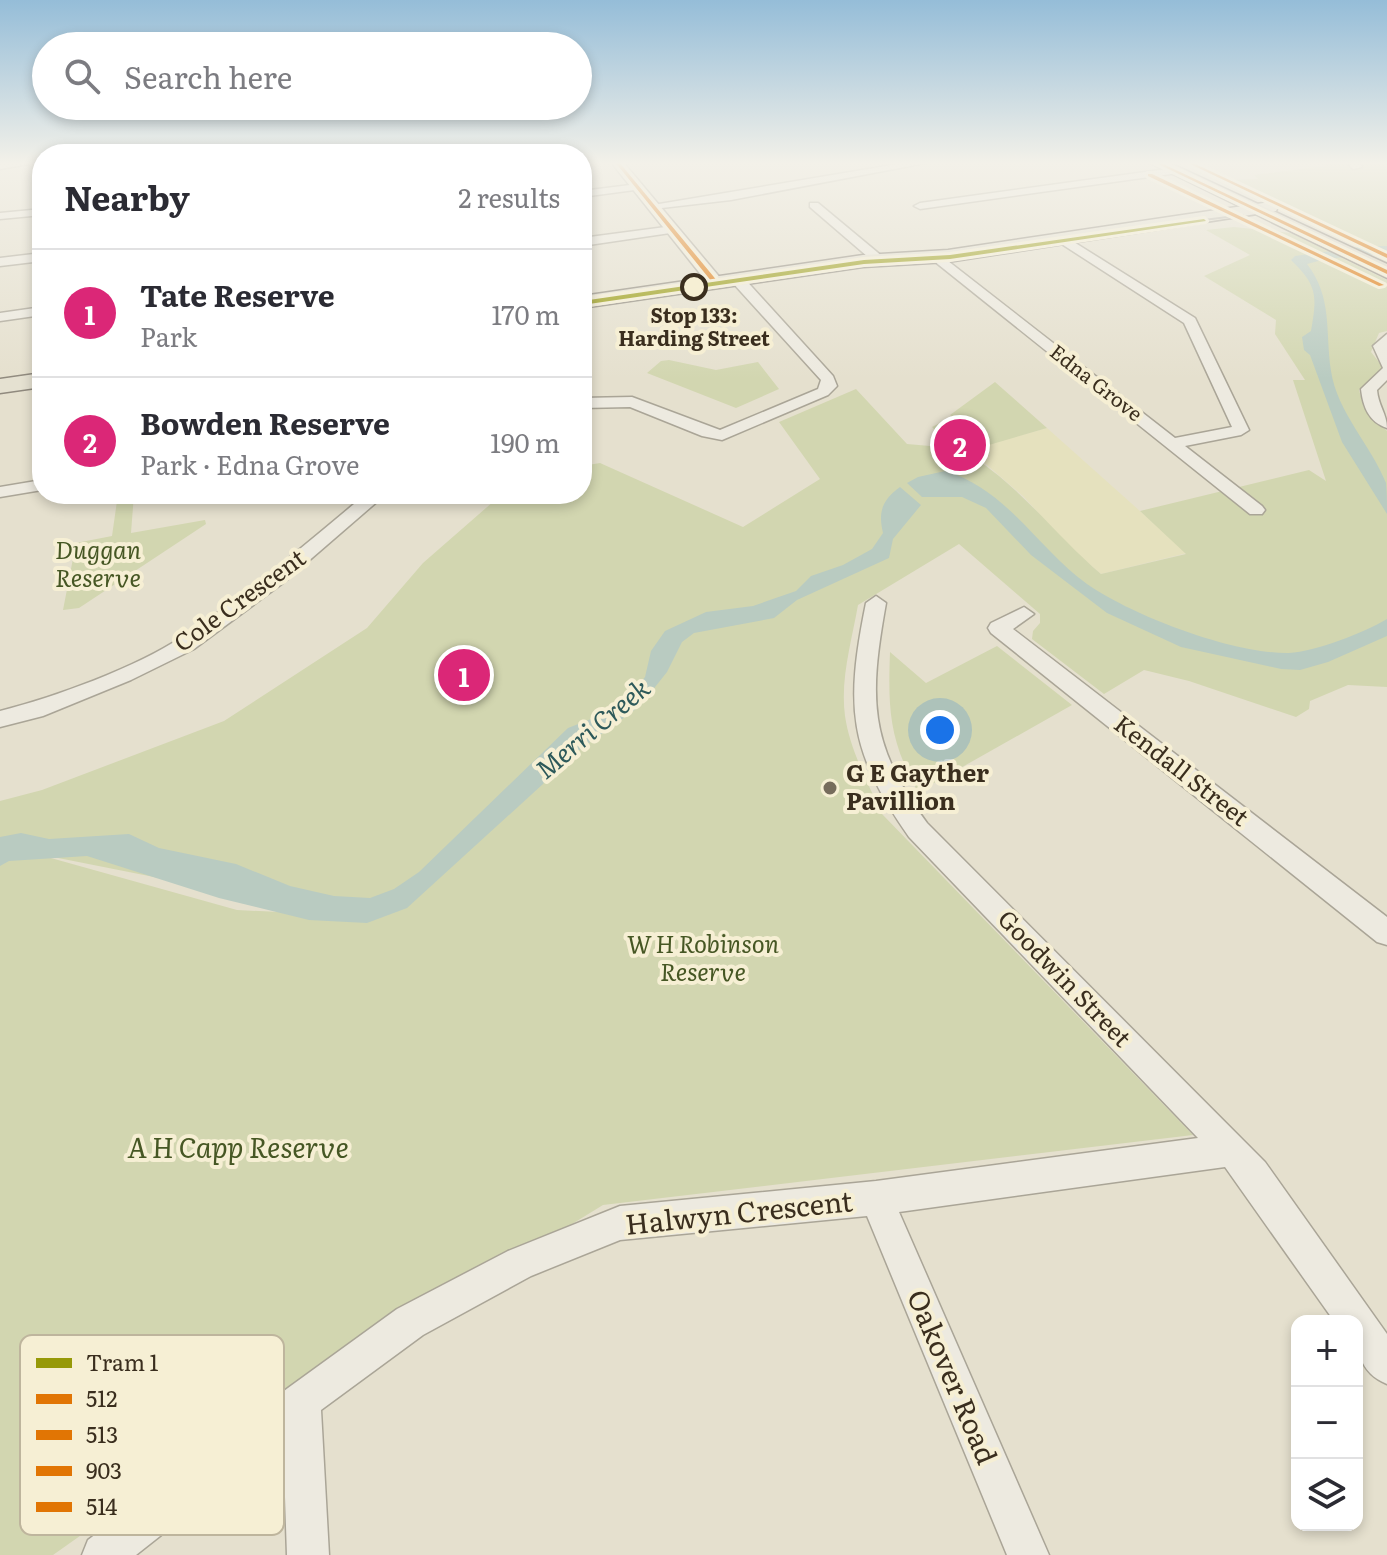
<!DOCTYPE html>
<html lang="en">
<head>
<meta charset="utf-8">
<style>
	body { margin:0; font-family:Literata,serif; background:#f2f2f3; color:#2b2b33 }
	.controls { position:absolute; right:24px; bottom:24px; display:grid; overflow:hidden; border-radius:16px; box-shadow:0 4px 12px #0003 }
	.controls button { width:72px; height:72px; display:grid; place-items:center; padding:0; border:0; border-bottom:2px solid #e1e1e2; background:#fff; color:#2b2b33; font:40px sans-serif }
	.you { position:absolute; left:940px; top:730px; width:28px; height:28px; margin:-20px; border:6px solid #fff; border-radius:50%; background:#1a73e8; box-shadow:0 0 0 12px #1a73e833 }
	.badge { display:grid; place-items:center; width:52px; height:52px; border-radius:50%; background:#db2777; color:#fff; font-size:26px; font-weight:700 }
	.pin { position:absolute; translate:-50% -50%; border:4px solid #fff; box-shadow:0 2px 8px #0006 }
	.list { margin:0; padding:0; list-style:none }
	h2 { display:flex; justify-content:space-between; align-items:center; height:104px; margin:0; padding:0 32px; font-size:34px }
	h2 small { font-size:26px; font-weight:400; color:#7c7c81 }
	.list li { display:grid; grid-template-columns:52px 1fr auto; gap:24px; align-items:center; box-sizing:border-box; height:128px; padding:0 32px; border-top:2px solid #e1e1e2 }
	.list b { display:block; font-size:30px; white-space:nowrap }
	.list p { margin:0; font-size:26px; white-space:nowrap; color:#7c7c81 }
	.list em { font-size:26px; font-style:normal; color:#7c7c81 }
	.icon { flex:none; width:44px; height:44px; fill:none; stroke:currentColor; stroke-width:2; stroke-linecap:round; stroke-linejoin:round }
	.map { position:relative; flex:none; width:1387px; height:1555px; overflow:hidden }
	.search { position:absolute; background:#fff; box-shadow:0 4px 12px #0003; left:32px; top:32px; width:560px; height:88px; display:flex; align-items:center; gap:20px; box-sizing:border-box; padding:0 28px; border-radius:44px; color:#7c7c81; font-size:30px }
	.panel { position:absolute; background:#fff; box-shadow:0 4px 12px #0003; left:32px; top:144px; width:560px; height:360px; border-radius:32px }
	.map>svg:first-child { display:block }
	.farmland { fill:#e5e1be }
	.green { fill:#d2d6b0; fill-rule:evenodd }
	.water { fill:#b9cbc1 }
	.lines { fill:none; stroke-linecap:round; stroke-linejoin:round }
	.minor-casing { stroke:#aaa597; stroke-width:3 }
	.tertiary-casing { stroke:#aaa597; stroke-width:3 }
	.primary-casing { stroke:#908a7e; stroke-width:3 }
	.trunk-casing { stroke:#908a7e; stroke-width:3 }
	.minor { fill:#edeae0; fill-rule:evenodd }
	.tertiary { fill:#edeae0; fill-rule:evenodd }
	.primary { fill:#e5e1d1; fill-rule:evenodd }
	.trunk { fill:#ded9c8; fill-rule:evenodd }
	.tram { stroke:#adaaa0; stroke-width:2 }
	.bus-1-casing { stroke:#f6efd4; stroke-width:6 }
	.bus-2-casing { stroke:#f6efd4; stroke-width:6 }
	.bus-3-casing { stroke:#f6efd4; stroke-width:6 }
	.bus-4-casing { stroke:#f6efd4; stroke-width:6 }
	.bus-1 { fill:#e17504; fill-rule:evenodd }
	.bus-2 { fill:#e17504; fill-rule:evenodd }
	.bus-3 { fill:#e17504; fill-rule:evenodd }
	.bus-4 { fill:#e17504; fill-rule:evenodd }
	.tram-1-casing { stroke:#f6efd4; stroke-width:6 }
	.tram-1 { fill:#969908; fill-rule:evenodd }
	.stop-dot { fill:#f6efd4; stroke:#3a2e1e; stroke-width:4 }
	.poi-dot { fill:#766c5c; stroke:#f6efd4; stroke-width:3 }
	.labels { text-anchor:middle; stroke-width:8; stroke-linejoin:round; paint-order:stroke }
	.far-stop-label { font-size:20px; font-weight:bold; fill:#3a2e1e; stroke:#f6efd4 }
	.far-street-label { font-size:20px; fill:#3a2e1e; stroke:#f6efd4 }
	.park-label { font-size:24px; font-style:italic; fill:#465724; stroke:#f6efd4 }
	.street-label { font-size:24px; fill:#3a2e1e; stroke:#f6efd4 }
	.poi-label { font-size:24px; font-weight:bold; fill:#3a2e1e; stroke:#f6efd4; text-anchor:start }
	.water-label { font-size:26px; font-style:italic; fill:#2d595a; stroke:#f6efd4 }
	.near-park-label { font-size:28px; font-style:italic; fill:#465724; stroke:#f6efd4 }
	.near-street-label { font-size:28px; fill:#3a2e1e; stroke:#f6efd4 }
	.key { fill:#f6efd4; stroke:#beb59d; stroke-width:2 }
	.key-label { font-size:22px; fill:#3a2e1e }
</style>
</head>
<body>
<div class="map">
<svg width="1387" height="1555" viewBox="0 0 1387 1555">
	<rect width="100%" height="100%" fill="#e5e0ce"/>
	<path class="farmland" d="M1047 428 1187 553 1101 574 1068 546 1024 497 987 465 964 451Z"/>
	<path class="green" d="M1317 162H1387V257L1228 180 1258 179 1254 175 1325 166Z
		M1234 227 1291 233 1387 280V331L1379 333 1371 352 1383 367 1359 390 1364 408 1387 431V687L1348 685 1310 701 1309 709 1296 717 1189 681 1144 670 1104 694 1032 639 1033 631 1040 623V614L959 544 858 605C852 640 840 679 845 716 850 750 868 783 882 814L1193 1135 603 1205 186 1461 53 1555H0V801L42 790 224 721 367 628 423 563 502 494H582V466L600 463 743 527 820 479 779 422 856 389 907 444 930 446 947 442 932 427 952 417 950 415 995 382 1047 428 965 452C1019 484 1054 534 1101 574L1186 554 1140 511 1309 470 1326 481 1293 380H1305L1275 334 1276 320 1204 276 1250 255 1206 230ZM33 853 341 914V915L237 910Z
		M669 360 716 370 758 362 779 389 736 408 647 373 661 361Z
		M118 494H134L131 533 205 520 206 524 79 608 63 610 76 543 112 536Z
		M997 646 1072 705 918 792C889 739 888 710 890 652L926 683Z"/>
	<path class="water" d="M1367 246H1387V253L1326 259 1307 264C1333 298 1325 331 1331 371 1337 412 1371 445 1386 483 1387 492 1387 505 1387 514L1342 442 1310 355 1304 350 1302 337 1311 331C1317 296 1318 286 1291 260L1295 256Z
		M945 471C1007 489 1037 548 1087 584 1133 616 1233 654 1289 653 1315 652 1365 632 1387 619V636L1328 662 1300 670 1281 669 1181 647 1107 613 1031 555 986 508 962 497H922L907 483 918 477Z
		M900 487 921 505 893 539 889 558 797 600 774 618 694 633 682 642 667 672 640 706 552 770 543 784 407 908 367 923 309 920 219 898 87 856 9 861 0 866V837L21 833 49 839 129 834 159 848 236 864 290 886 334 896 370 898 394 889 419 872 568 728 604 714 631 693 645 677 651 651 665 631 706 612 753 606 796 591 811 576 843 565 872 549 883 533C878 512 882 500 900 487Z"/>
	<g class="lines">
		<defs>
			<path id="minor" d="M40 162 0 169V163Z
				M910 162H931L731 200 653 209 647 206Z
				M1347 162H1357L1362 167 1353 169Z
				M1174 168 1178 169V173L920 209 914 206 920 203Z
				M638 184 642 185V189L582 197V191Z
				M810 203H818L883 257V263H875L810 207Z
				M42 209V215L0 219V213Z
				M673 226 677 228V232L582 246V238Z
				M1061 234 1195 318 1249 430 1241 435 1185 446 1262 506 1265 510 1262 514H1250L929 257 939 254 1175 438 1232 427 1184 323 1057 241 1055 238Z
				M42 253V261L0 266V258Z
				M737 275 742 276 833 376 837 386 828 395 722 440 702 436 630 407 582 408V398L632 397 720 430 818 389 821 380 732 282V276Z
				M42 307V315L0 321V313Z
				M1387 334V380L1377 390C1378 405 1387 414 1387 428 1369 422 1363 407 1361 389L1383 368 1373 346Z
				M42 480V490L0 497V487Z
				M366 494H386L283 583 194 649 131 680 43 716 0 727V711C55 697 135 668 182 637 247 595 306 544 366 494Z
				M876 596 886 603C869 698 868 743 927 823L1265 1162 1387 1334V1384C1358 1372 1357 1349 1357 1321H1334L1225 1167 899 1212 1049 1555H1007L867 1216 620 1240 531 1276 423 1335 321 1410 329 1555H287L283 1439 136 1555H82L88 1540 288 1388 397 1309 508 1251 620 1206 876 1181 1198 1138 909 837C848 750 845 706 866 603Z
				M1024 607 1034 614 1013 629 1387 917V945L1377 942 991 633 988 628 991 623Z"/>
			<path id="tertiary" d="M611 162H623L722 280V286H710Z"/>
			<path id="primary" d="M1270 202 1278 207 1276 211 948 262 863 267 582 308V296L863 255 948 250Z
				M42 373V387L0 393V379Z"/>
			<path id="trunk" d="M1148 162H1168L1387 264V278Z"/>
		</defs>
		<use href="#minor" class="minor-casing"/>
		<use href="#tertiary" class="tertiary-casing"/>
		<use href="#primary" class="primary-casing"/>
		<use href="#trunk" class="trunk-casing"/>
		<use href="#minor" class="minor"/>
		<use href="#tertiary" class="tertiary"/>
		<use href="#primary" class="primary"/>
		<use href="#trunk" class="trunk"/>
		<path class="tram" d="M1204 220 1243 215"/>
		<defs>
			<path id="bus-1" d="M615 162H619L718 282V284L582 304V300L712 282Z"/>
			<path id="bus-2" d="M1154 162H1159L1387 270V274Z"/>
			<path id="bus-3" d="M1148 174H1152L1384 285 1379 286 1148 176Z"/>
			<path id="bus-4" d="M1186 162H1191L1387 254V258Z"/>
		</defs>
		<use href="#bus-1" class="bus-1-casing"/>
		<use href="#bus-2" class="bus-2-casing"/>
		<use href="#bus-3" class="bus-3-casing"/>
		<use href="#bus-4" class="bus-4-casing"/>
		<use href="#bus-1" class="bus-1"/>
		<use href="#bus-2" class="bus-2"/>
		<use href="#bus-3" class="bus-3"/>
		<use href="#bus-4" class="bus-4"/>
		<defs>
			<path id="tram-1" d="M1204 219 1206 221 950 259 864 264 582 305V301L864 260 950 255Z"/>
		</defs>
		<use href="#tram-1" class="tram-1-casing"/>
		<use href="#tram-1" class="tram-1"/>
	</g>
	<linearGradient id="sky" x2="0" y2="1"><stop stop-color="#95bdd8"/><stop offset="0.43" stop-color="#f3f1e9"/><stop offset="1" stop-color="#f3f1e9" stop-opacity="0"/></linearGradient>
	<rect width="1387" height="379" fill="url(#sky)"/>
	<circle class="stop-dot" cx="694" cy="287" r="12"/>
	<circle class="poi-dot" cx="830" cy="788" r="8"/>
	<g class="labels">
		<g class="far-stop-label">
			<text x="694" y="323">Stop 133:<tspan x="694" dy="23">Harding Street</tspan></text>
		</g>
		<g class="far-street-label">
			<text transform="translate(1096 383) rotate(38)" y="7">Edna Grove</text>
		</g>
		<g class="park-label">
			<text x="98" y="559">Duggan<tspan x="98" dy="28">Reserve</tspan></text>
			<text x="703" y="953">W H Robinson<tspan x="703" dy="28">Reserve</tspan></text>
		</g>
		<g class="street-label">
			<text transform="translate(240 601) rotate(-36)" y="8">Cole Crescent</text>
			<text transform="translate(1181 771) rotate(38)" y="8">Kendall Street</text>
			<text transform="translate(1064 979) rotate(46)" y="8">Goodwin Street</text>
		</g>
		<g class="poi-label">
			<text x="846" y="782">G E Gayther<tspan x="846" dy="28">Pavillion</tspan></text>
		</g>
		<g class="water-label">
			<text transform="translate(593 729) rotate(-40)" y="9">Merri Creek</text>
		</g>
		<g class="near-park-label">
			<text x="238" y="1158">A H Capp Reserve</text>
		</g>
		<g class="near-street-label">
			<text transform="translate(739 1213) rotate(-6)" y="10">Halwyn Crescent</text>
			<text transform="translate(952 1377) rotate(67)" y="10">Oakover Road</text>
		</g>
	</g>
	<rect x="20" y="1335" width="264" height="200" rx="12" class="key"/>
	<rect x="36" y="1358" width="36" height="10" fill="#969908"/>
	<rect x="36" y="1394" width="36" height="10" fill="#e17504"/>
	<rect x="36" y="1430" width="36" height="10" fill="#e17504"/>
	<rect x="36" y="1466" width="36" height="10" fill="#e17504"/>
	<rect x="36" y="1502" width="36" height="10" fill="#e17504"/>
	<g class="key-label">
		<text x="86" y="1371">Tram 1</text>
		<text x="86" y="1407">512</text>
		<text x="86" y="1443">513</text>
		<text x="86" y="1479">903</text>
		<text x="86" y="1515">514</text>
	</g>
</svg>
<div class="controls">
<button>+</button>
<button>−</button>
<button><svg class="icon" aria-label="layers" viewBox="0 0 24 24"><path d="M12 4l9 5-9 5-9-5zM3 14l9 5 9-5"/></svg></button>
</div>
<div class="you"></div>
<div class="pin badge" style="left:464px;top:675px">1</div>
<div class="pin badge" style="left:960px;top:445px">2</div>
<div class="search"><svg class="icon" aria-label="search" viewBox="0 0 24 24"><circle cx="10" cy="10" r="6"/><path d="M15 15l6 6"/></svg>Search here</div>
<section class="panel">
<h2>Nearby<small>2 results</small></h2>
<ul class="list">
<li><span class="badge">1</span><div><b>Tate Reserve</b><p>Park</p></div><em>170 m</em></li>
<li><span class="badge">2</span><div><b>Bowden Reserve</b><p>Park · Edna Grove</p></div><em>190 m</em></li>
</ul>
</section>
</div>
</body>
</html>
